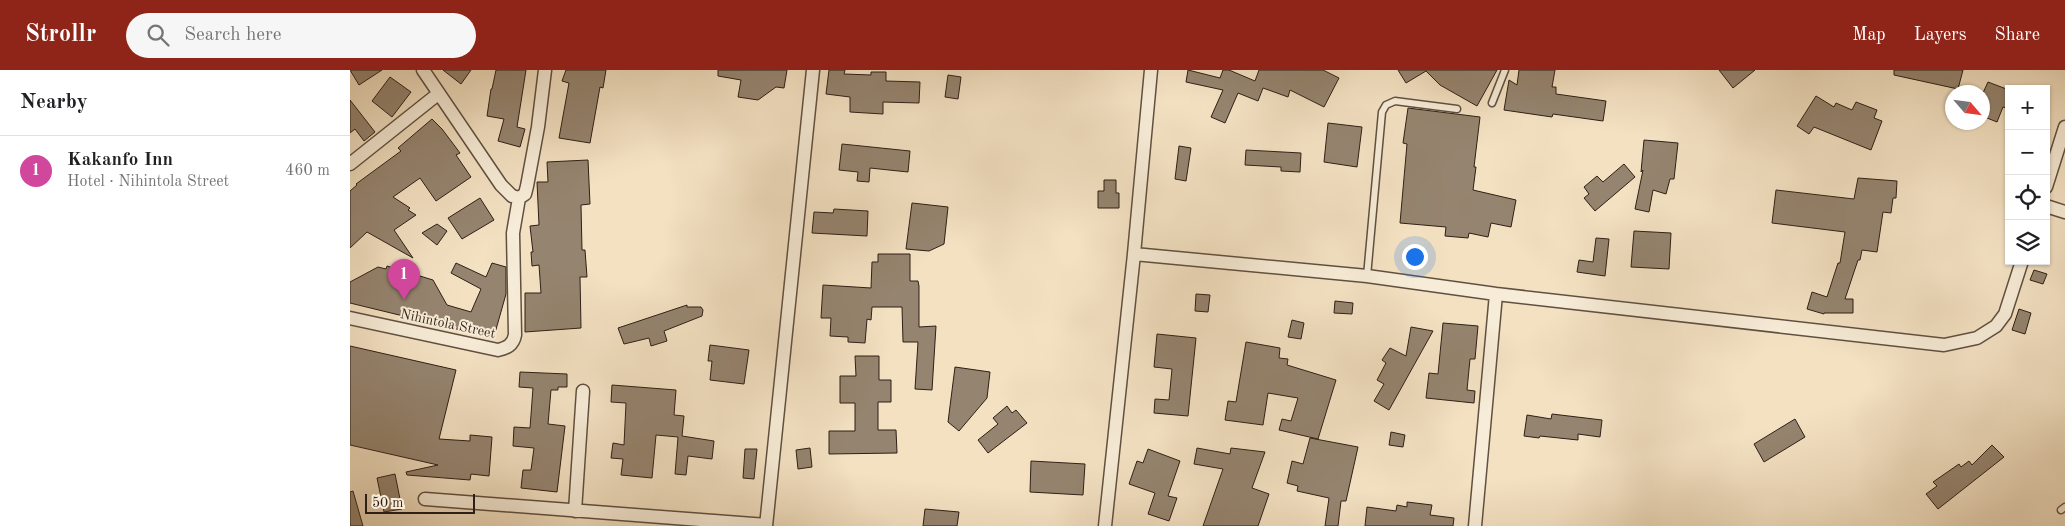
<!DOCTYPE html>
<html lang="en">
<head>
<meta charset="utf-8">
<style>
	body { margin:0; font-family:"Old Standard TT",serif; background:#f6f6f6; color:#202124 }
	.controls { position:absolute; right:15px; top:15px; display:grid; overflow:hidden; border-radius:0px; box-shadow:0 1px 4px #0004 }
	.controls button { width:45px; height:45px; display:grid; place-items:center; padding:0; border:0; border-bottom:1px solid #e0e0e0; background:#fff; color:#202124; font:25px sans-serif }
	.compass { position:absolute; left:1595px; top:15px; width:45px; height:45px; border-radius:50%; background:#fff; box-shadow:0 1px 4px #0004; rotate:118deg }
	.scale { position:absolute; left:15px; bottom:12px; width:110px; box-sizing:border-box; padding-left:5px; border:2px solid #2f1f16; border-top:0; font-size:14px; line-height:18px; white-space:nowrap; color:#2f1f16; -webkit-text-stroke:4px #f7ecd7; paint-order:stroke }
	.you { position:absolute; left:1064px; top:186px; width:18px; height:18px; margin:-12px; border:4px solid #fff; border-radius:50%; background:#1a73e8; box-shadow:0 0 0 8px #1a73e833 }
	.badge { display:grid; place-items:center; width:32px; height:32px; border-radius:50%; background:#8f2418; color:#fff; font-size:16px; font-weight:700 }
	.pin { position:absolute; translate:-50% -41px; filter:drop-shadow(0 1px 2px #0008) }
	.pin::after { content:''; position:absolute; top:26px; width:18px; height:15px; background:inherit; clip-path:polygon(0 0,100% 0,50% 100%) }
	.list { margin:0; padding:0; list-style:none }
	h2 { display:flex; justify-content:space-between; align-items:center; height:65px; margin:0; padding:0 20px; font-size:21px }
	h2 small { font-size:16px; font-weight:400; color:#757577 }
	.list li { display:grid; grid-template-columns:32px 1fr auto; gap:15px; align-items:center; box-sizing:border-box; height:70px; padding:0 20px; border-top:1px solid #e0e0e0 }
	.list b { display:block; font-size:19px; white-space:nowrap }
	.list p { margin:0; font-size:16px; white-space:nowrap; color:#757577 }
	.list em { font-size:16px; font-style:normal; color:#757577 }
	.icon { flex:none; width:28px; height:28px; fill:none; stroke:currentColor; stroke-width:2; stroke-linecap:round; stroke-linejoin:round }
	.map { position:relative; flex:none; width:1715px; height:456px; overflow:hidden }
	header { display:flex; align-items:center; gap:30px; box-sizing:border-box; height:70px; padding:0 25px; background:#8f2418; color:#fff }
	header strong { font-size:24px }
	nav { display:flex; gap:28px; margin-inline-start:auto; font-size:18px }
	.search { width:350px; height:45px; background:#f6f6f6; display:flex; align-items:center; gap:12px; box-sizing:border-box; padding:0 18px; border-radius:28px; color:#757577; font-size:19px }
	main { display:flex }
	aside { flex:1; background:#fff }
	.map>svg:first-child { display:block }
	.building { fill:#95846f; stroke:#2f1f16 }
	.lines { fill:none; stroke-linecap:round; stroke-linejoin:round }
	.lane-casing { stroke:#605041; stroke-width:9 }
	.street-casing { stroke:#605041; stroke-width:15 }
	.lane { stroke:#f7ecd7; stroke-width:6 }
	.street { stroke:#f7ecd7; stroke-width:12 }
	.labels { text-anchor:middle; stroke-width:4; stroke-linejoin:round; paint-order:stroke }
	.street-label { font-size:14px; fill:#2f1f16; stroke:#f7ecd7 }
</style>
</head>
<body>
<header>
<strong>Strollr</strong>
<div class="search"><svg class="icon" aria-label="search" viewBox="0 0 24 24"><circle cx="10" cy="10" r="6"/><path d="M15 15l6 6"/></svg>Search here</div>
<nav><a>Map</a><a>Layers</a><a>Share</a></nav>
</header>
<main>
<aside>
<h2>Nearby<small></small></h2>
<ul class="list">
<li><span class="badge" style="background:#d1479c">1</span><div><b>Kakanfo Inn</b><p>Hotel · Nihintola Street</p></div><em>460 m</em></li>
</ul>
</aside>
<div class="map">
<svg width="1715" height="456" viewBox="0 0 1715 456">
	<rect width="100%" height="100%" fill="#f3e1c2"/>
	<filter id="stains"><feTurbulence type="fractalNoise" baseFrequency=".004" numOctaves="4"/><feColorMatrix values="0 0 0 0 .2 0 0 0 0 .09 0 0 0 0 .02 0 0 0 .5 -.17"/></filter>
	<radialGradient id="worn" r=".72"><stop offset=".6" stop-color="#630" stop-opacity="0"/><stop offset="1" stop-color="#630" stop-opacity=".3"/></radialGradient>
	<path class="building" d="M0 0H32L9 15Z
		M93 0H121L111 14Z
		M146 0H176L167 57 175 59 170 77 148 71 154 49 137 46 141 19H142Z
		M216 0H256L253 18 250 17 240 73 209 68 219 13 212 11Z
		M368 0H437L434 18 426 17 408 30 388 27 391 10 368 6Z
		M479 0H495L494 4 521 5V2H536V11L570 12 569 33 533 32V44L500 42V27L476 24Z
		M838 0 870 8 873 0H879L905 11 909 0H973L989 8 974 37 940 20 938 27 913 18 908 31 888 23 875 53 861 47 873 20 836 12Z
		M1048 0H1147L1127 36 1090 15 1076 1 1056 13Z
		M1169 0H1205L1202 17H1206V24L1256 31 1253 51 1203 44 1202 47 1154 40 1159 10 1167 15Z
		M1369 0H1405L1383 18Z
		M1544 0H1613L1608 19 1544 5Z
		M598 5 611 7 608 29 595 27Z
		M40 7 61 22 42 47 22 31Z
		M1638 12 1659 20V39L1653 37 1647 52 1632 46V25Z
		M1466 26 1484 37 1486 33 1502 40 1506 32 1527 40 1524 48 1532 51 1521 80 1464 57 1459 64 1447 56Z
		M0 30 25 62 14 71 5 59 0 63Z
		M1058 38 1130 47 1124 97H1126L1123 120 1166 130 1161 157 1141 153 1138 167 1119 163 1118 168 1095 166 1096 157 1050 153 1057 74 1053 73Z
		M82 49 92 59 110 83 106 85 121 107 86 131 70 108 43 127 60 138 58 140 66 145 44 160 63 188 17 162 0 178V121L7 115 6 114 51 81 48 78Z
		M978 53 1012 57 1007 97 974 92Z
		M1294 70 1328 73 1324 109H1320L1316 124 1303 120 1299 142 1285 139 1293 100 1291 102Z
		M492 74 560 81 558 102 520 98 519 112 507 111 508 102 489 100Z
		M829 76 841 78 836 111 825 109Z
		M896 80 951 83 950 102 931 101V97L895 95Z
		M238 90 240 134 231 135 232 180H235L237 207H230L231 258 175 262V223H191L189 195 182 196 181 182H183L180 156 189 155 187 112H198L197 92Z
		M1274 94 1285 107 1245 141 1234 128 1239 124 1234 117 1247 106 1253 112Z
		M1508 108 1547 111 1546 128H1543L1541 143 1533 142 1527 182 1512 180 1510 190H1508L1495 229H1503V243H1474V244L1457 239 1462 222 1477 227 1488 193H1490L1495 162 1422 153 1426 120 1504 129Z
		M754 110H766V123H769V138H748V121H754Z
		M130 128 144 150 112 169 98 148Z
		M562 133 598 137 594 174 579 181 556 179Z
		M484 139 518 141 517 166 462 163 464 142 483 143Z
		M87 154 97 161 87 175 72 163Z
		M1284 161 1321 163 1319 199 1281 197Z
		M1246 168 1259 169 1255 206 1227 202 1229 190 1243 192Z
		M528 184H560V211H568L569 216V257L586 256 582 320 565 319 568 272H553L552 237H522L521 250 517 249 515 273 498 272V267L480 266 481 248H471L473 215 521 218 522 192H528Z
		M106 193 136 207 142 193 156 197V224L145 263H123L0 233V212L28 197 36 199 37 196 83 210 97 235 121 242 131 219 101 203Z
		M1684 200 1697 204 1693 214 1680 210Z
		M846 224 860 225 858 242 845 241Z
		M985 231 1003 233 1002 244 984 243Z
		M337 235V237H351L353 240 352 246 314 261 317 271 301 276 299 268 274 274 268 258Z
		M1669 239 1681 243 1675 264 1662 260Z
		M942 250 954 253 951 269 938 267Z
		M1093 253 1128 256 1125 289H1120L1117 320 1125 321 1124 333 1076 328 1079 303 1088 304Z
		M1061 257 1083 261 1039 340 1024 331 1034 314 1027 310 1036 293 1032 290 1040 278 1056 286Z
		M807 264 846 268 838 346 804 343 805 329 819 330 822 299 804 297Z
		M896 272 930 278 929 288 938 289 937 295 986 310 968 369 929 360 932 349 941 351 948 328 918 323 913 355 875 350 878 331 886 332Z
		M360 275 399 280 394 314 360 310 362 291H358Z
		M0 276 106 300 89 369 120 371V365L142 367 139 406 121 404 120 410 57 405 56 402 88 395 0 375Z
		M505 286H529V310H541V332H528V360H546L547 383 479 384V361H505V333H490V306H506Z
		M605 297 640 302 637 328 609 361 598 352Z
		M170 302 217 304V317H208V320H201L198 354 215 356 207 422 171 418 173 400H181L184 378 163 376 164 357 180 358 183 318 169 317Z
		M262 315 326 320 324 345 334 346 332 366 364 371 362 389 338 386 336 405 325 404 328 367 306 365 302 408 271 405 273 389 261 388 263 373 274 375 276 333 261 332Z
		M657 336 662 343 666 340 677 353 638 383 628 370 648 354 643 348Z
		M1202 344 1252 350 1250 367 1228 364V370L1190 366 1189 368 1174 366 1177 345 1201 349Z
		M1445 349 1455 367 1414 392 1404 374Z
		M1041 362 1055 365 1053 377 1039 375Z
		M960 368 1008 377 996 431H991L988 456H975L979 428 947 421 948 416 937 413 942 391 953 394Z
		M1642 375 1654 387 1588 439 1576 424 1587 416 1583 412 1609 394 1611 397 1619 391 1622 395Z
		M460 378 462 397 448 399 446 380Z
		M847 378 880 384 881 378 915 382 902 418 919 424 908 456H853L873 399 844 394Z
		M395 379H407L404 409 393 408Z
		M798 379 830 391 818 426 827 428 819 451 798 444 805 423 779 414 787 391 793 393Z
		M681 391 735 394 733 425 680 422Z
		M45 404 52 439 34 442 27 408Z
		M3 421 13 456H0V422Z
		M1057 432 1082 435 1080 445 1104 448 1103 456H1015L1017 437 1046 441 1047 435 1057 437Z
		M575 439 609 442 607 456H573Z"/>
	<g class="lines">
		<defs>
			<path id="lane" d="M1142 33 1155 0
				M1017 206 1032 42 1036 35 1045 31 1107 39
				M1711 440 1715 437"/>
			<path id="street" d="M73 0 151 115 162 126 169 128
				M0 94 88 24
				M1696 117 1715 57
				M169 128 175 124 177 116 188 57 195 0
				M1696 136 1715 142
				M784 184 1017 206 1146 224 1594 275 1627 268 1646 256 1655 244 1672 191
				M0 248 148 280C157 278 163 275 165 265L163 163 169 128
				M75 429 416 455
				M225 441 233 321
				M416 456 463 0
				M755 456 784 184 801 0
				M1125 456 1146 224"/>
		</defs>
		<use href="#lane" class="lane-casing"/>
		<use href="#street" class="street-casing"/>
		<use href="#lane" class="lane"/>
		<use href="#street" class="street"/>
	</g>
	<g class="labels">
		<g class="street-label">
			<text transform="translate(98 253) rotate(12)" y="5">Nihintola Street</text>
		</g>
	</g>
	<rect width="100%" height="100%" filter="url(#stains)"/>
	<rect width="100%" height="100%" fill="url(#worn)"/>
</svg>
<div class="controls">
<button>+</button>
<button>−</button>
<button><svg class="icon" aria-label="locate" viewBox="0 0 24 24"><circle cx="12" cy="12" r="6"/><path d="M12 2v4M12 18v4M2 12h4M18 12h4"/></svg></button>
<button><svg class="icon" aria-label="layers" viewBox="0 0 24 24"><path d="M12 4l9 5-9 5-9-5zM3 14l9 5 9-5"/></svg></button>
</div>
<svg class="compass" viewBox="-18 -18 36 36"><path d="M0-13l5 13h-10z" fill="#e53935"/><path d="M0 13l5-13h-10z" fill="#757577"/></svg>
<div class="scale">50 m</div>
<div class="you"></div>
<div class="pin badge" style="left:54px;top:230px;background:#d1479c">1</div>
</div>
</main>
</body>
</html>
